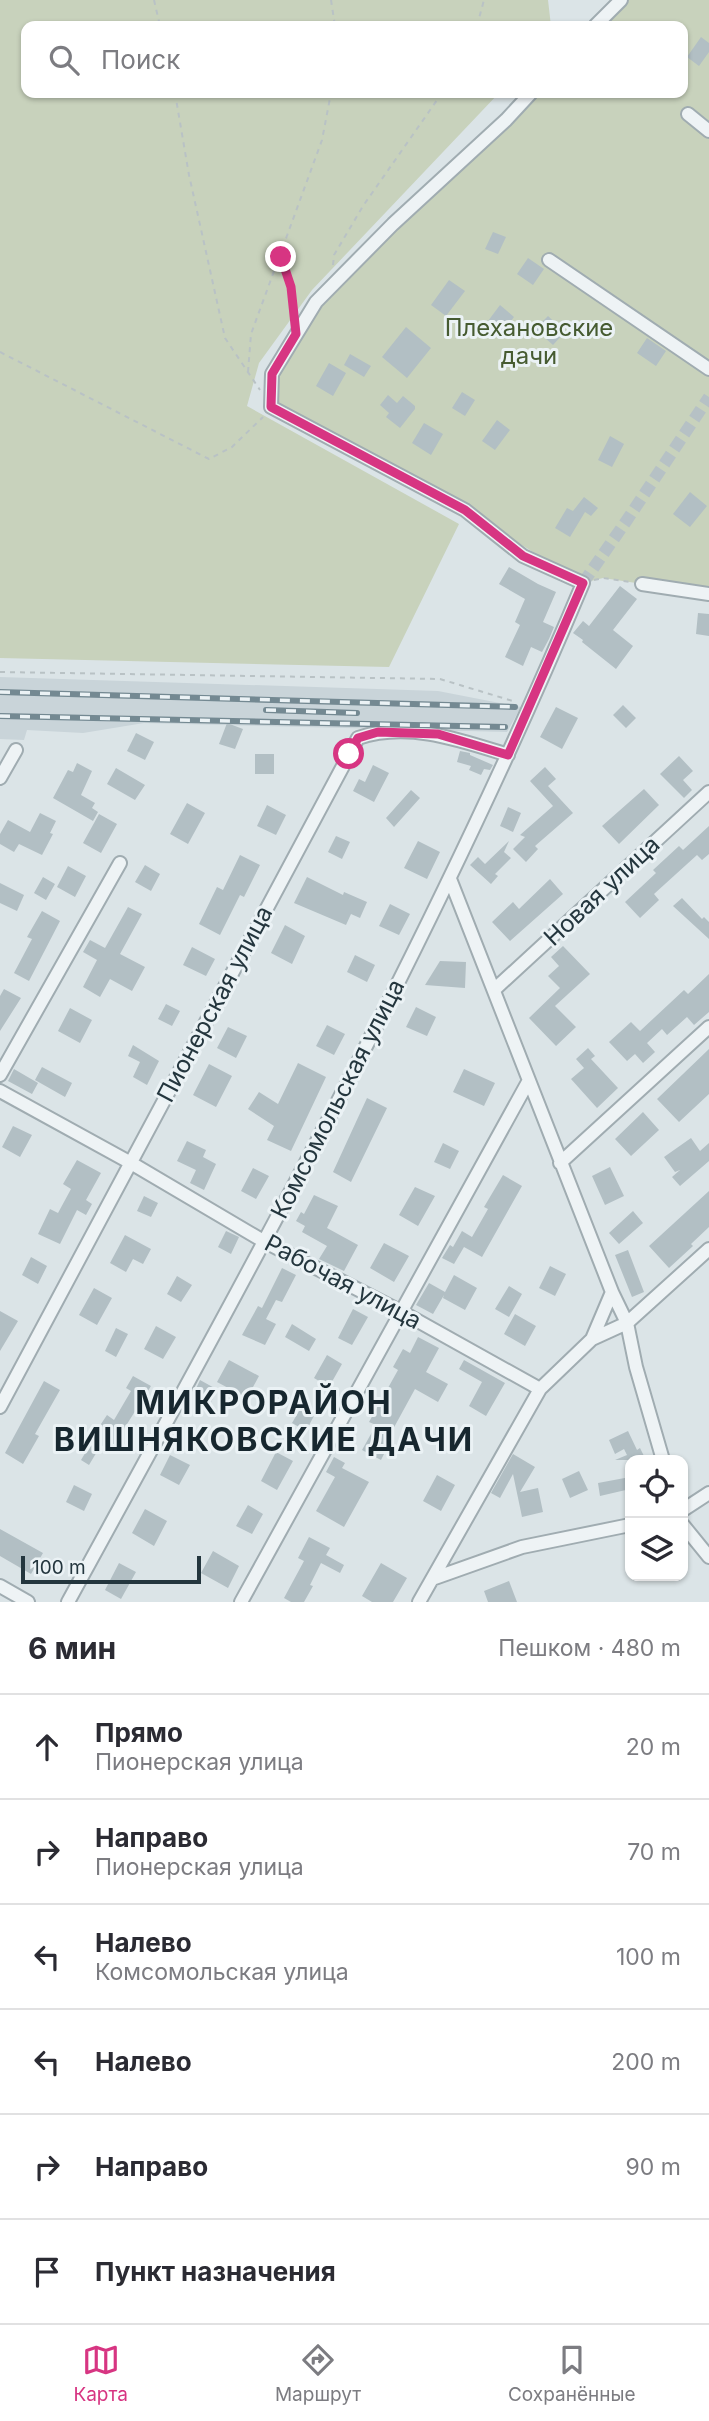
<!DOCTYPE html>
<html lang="ru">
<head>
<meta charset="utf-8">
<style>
	body { margin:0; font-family:Inter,sans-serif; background:#f7f7f7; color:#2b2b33 }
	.controls { position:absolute; right:21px; bottom:21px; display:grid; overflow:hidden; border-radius:14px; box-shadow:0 2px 5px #0004 }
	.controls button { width:63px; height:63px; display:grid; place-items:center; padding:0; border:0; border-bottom:2px solid #e1e1e2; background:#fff; color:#2b2b33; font:35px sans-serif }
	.scale { position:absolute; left:21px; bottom:18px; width:180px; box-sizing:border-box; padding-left:7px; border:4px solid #24363e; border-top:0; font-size:19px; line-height:24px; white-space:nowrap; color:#24363e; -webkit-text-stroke:5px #ebf2f5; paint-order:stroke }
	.stop { position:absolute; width:21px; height:21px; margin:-16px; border:5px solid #d73582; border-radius:50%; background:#fff }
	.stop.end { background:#d73582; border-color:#fff; box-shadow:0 2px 7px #0008 }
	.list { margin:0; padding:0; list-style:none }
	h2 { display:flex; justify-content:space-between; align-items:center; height:91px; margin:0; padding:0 28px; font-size:30px }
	h2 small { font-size:23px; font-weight:400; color:#7c7c81 }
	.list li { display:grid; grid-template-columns:46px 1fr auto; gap:21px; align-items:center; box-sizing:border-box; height:105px; padding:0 28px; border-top:2px solid #e1e1e2 }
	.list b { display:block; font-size:26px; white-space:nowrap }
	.list p { margin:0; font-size:23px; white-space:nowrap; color:#7c7c81 }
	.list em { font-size:23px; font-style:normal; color:#7c7c81 }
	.icon { flex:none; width:38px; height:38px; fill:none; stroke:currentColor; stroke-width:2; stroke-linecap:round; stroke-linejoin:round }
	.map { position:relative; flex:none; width:709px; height:1602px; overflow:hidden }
	.search { position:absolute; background:#fff; box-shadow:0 2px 5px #0004; left:21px; right:21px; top:21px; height:77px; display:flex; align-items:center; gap:18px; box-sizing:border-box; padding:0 24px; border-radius:14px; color:#7c7c81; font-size:26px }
	.sheet { height:721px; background:#fff }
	nav { display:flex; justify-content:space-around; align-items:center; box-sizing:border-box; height:98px; border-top:2px solid #e1e1e2; background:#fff; font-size:19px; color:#7c7c81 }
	nav a { display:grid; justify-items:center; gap:4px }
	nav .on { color:#d73582 }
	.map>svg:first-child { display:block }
	.built { fill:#c9d4d9 }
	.green { fill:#c8d2bc }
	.building { fill:#b2bfc4 }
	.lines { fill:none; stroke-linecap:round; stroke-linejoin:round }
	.street-tunnel { stroke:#b6c1c5; stroke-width:12; stroke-dasharray:12 6; stroke-linecap:butt }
	.street-casing { stroke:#a0acb1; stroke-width:16 }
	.path { stroke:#b9c2c5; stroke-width:2; stroke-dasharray:5 5; stroke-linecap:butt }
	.street { stroke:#eef3f5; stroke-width:12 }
	.rail-casing { stroke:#748992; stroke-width:6 }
	.rail { stroke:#ebf2f5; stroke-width:3.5; stroke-dasharray:10; stroke-linecap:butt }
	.route { stroke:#d73582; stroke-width:9 }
	.labels { text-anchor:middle; stroke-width:6; stroke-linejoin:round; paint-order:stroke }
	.park-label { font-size:24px; fill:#465b31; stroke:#ebf2f5 }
	.street-label { font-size:24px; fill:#24363e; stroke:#ebf2f5 }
	.district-label { font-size:32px; font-weight:bold; letter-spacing:2px; fill:#17272f; stroke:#ebf2f5 }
</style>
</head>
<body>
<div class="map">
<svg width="709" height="1602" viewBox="0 0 709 1602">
	<rect width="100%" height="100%" fill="#dbe4e7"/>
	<path class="built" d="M0 677 438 691 521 707 507 732 144 723 83 733 27 730 24 740 0 739Z"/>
	<path class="green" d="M0 0H548L551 26H26V93H499L312 290 259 363 247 406 459 524 389 667 0 658Z
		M621 0H709V594L603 578 583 583 465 510 271 407 272 374 316 302 531 93H683V26H595Z"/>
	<path class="building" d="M701 37 709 43V52L699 66 687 57Z
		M493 232 506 237 498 254 485 249Z
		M528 258 544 269 533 285 517 274Z
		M449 280 465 291 446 316 431 305Z
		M500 305 514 317 503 332 488 321Z
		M548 316 565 332 553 345 535 329Z
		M406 327 431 348 407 378 382 357Z
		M647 338 666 351 656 366 637 353Z
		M350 354 371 366 364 377 344 365Z
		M329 363 346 373 333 396 316 386Z
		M462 392 475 400 465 416 452 408Z
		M388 395 397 403 403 396 415 406V409L400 428 386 417 389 413 380 405Z
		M497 420 510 430 495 450 482 441Z
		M424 423 443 434 431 455 412 443Z
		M610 436 624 444 612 467 598 460Z
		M690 492 707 506 690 527 673 514Z
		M584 497 598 508 591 516 585 512 570 537 555 528 567 508 573 511Z
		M509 567 538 584 556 592 543 622 554 627 549 639 542 652 531 647 523 666 505 657 520 625 515 622 525 599 499 584Z
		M620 586 637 599 613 630 633 646 616 669 582 642 583 640 573 633 583 621 589 626Z
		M698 613 709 614V636L696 634Z
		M623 705 636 718 626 728 613 715Z
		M556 707 578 718 562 749 540 737Z
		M227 723 243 729 235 749 219 744Z
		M136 733 154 742 145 760 127 751Z
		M460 751 470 753V755L493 765 490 770 484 769 481 775 469 770 471 766 457 762Z
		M255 754H274V774H255Z
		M679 756 693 771 683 780 692 790 684 798 660 774Z
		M77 763 92 771 81 795 95 803 92 808 98 812 93 821 53 798 68 770 73 772Z
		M373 765 389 773 374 802 353 791 359 779 365 782Z
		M545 767 556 779 548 786 573 813 535 846 538 849 526 862 513 849 525 837 520 835 553 806 530 781Z
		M116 768 145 785 135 800 107 784Z
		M644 789 659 805 619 844 602 826Z
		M411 790 420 798 394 827 386 818Z
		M187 803 205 813 188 844 170 834Z
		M267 805 286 815 276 835 257 826Z
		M508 807 521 813 513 832 500 826Z
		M40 813 56 821 50 833 53 834 42 855 19 844 14 852 0 844V834L8 820 30 832Z
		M99 814 117 824 101 853 83 843Z
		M709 826V854L702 860 697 855 654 894 659 900 640 918 625 902 656 873 653 870 679 846 683 850Z
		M336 836 350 842 342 859 328 852Z
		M418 841 440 852 427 879 404 868Z
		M509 841 504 852 511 858 495 874 498 876 491 884 470 865 478 857 485 864Z
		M240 855 260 865 244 897 240 895 220 935 199 924 217 887 223 890Z
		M145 865 160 874 151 891 135 882Z
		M68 866 86 876 75 897 57 887Z
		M43 877 55 884 46 900 34 893Z
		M307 877 343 895 344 892 367 902 360 918 351 914 346 925 294 903Z
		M550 879 563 894 510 941 492 922 513 902 519 909Z
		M0 883 24 895 17 911 0 903Z
		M682 898 702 919 704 917 709 922V939L673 906Z
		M390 904 410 914 399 935 379 926Z
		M128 907 142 914 120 954 145 967 132 991 110 979 100 997 83 987 97 960 83 952 90 940 105 948Z
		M42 911 60 921 29 981 14 973 32 939 27 937Z
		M285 925 305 936 292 964 271 953Z
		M563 946 590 974 555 1006 576 1027 556 1046 529 1018 560 988 548 976 559 966 551 957Z
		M192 947 215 959 206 976 183 965Z
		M355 955 375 965 367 982 347 972Z
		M440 961 466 962 465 988 425 985Z
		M709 974V1012L694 1025 687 1017 667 1035 662 1029 647 1043 655 1052 643 1063 635 1054 627 1061 609 1042 631 1022 640 1031 684 990 688 994Z
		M4 989 21 998 0 1031V996Z
		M166 1004 180 1011 172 1026 158 1019Z
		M416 1007 436 1017 427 1036 406 1027Z
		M70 1008 92 1020 80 1043 58 1031Z
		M327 1025 345 1034 334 1055 316 1046Z
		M228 1027 247 1036 236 1058 217 1048Z
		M133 1045 159 1061 147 1085 133 1077 140 1062 128 1056Z
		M588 1048 595 1056 591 1059 618 1088 597 1108 571 1079 584 1068 576 1059Z
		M709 1049V1094L679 1122 657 1099Z
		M298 1063 326 1077 291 1151 267 1140 274 1126 248 1109 259 1092 278 1104Z
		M209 1064 232 1076 216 1107 193 1095Z
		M42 1067 72 1083 65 1097 35 1080Z
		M14 1069 38 1083 32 1094 8 1081Z
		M464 1069 495 1083 484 1106 453 1092Z
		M367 1098 387 1108 351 1182 333 1172Z
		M643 1112 659 1130 631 1156 615 1139Z
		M13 1126 32 1135 20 1157 2 1147Z
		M691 1138 700 1151 709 1143V1161L680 1186 672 1177 680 1170 675 1172 664 1157Z
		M187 1141 206 1150 203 1157 216 1164 204 1190 190 1183 196 1170 177 1161Z
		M443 1143 459 1151 450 1169 434 1162Z
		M77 1160 101 1173 86 1200 92 1204 86 1215 77 1210 60 1244 38 1234 50 1209 58 1213 71 1189 63 1184Z
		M610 1167 624 1196 605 1205 592 1176Z
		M253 1168 269 1176 256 1199 241 1191Z
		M503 1175 522 1186 482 1257 464 1247 454 1264 442 1258 450 1245 453 1247 462 1231 472 1237 488 1209 484 1207Z
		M415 1187 435 1196 418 1226 399 1215Z
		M709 1191V1227L691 1244 693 1246 669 1268 649 1246Z
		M314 1195 338 1206 327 1228 358 1245 344 1271 319 1259 327 1246 302 1232 305 1226 296 1221 301 1212 304 1214Z
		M144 1196 158 1203 151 1217 137 1211Z
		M633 1211 643 1223 619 1244 609 1233Z
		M226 1231 239 1237 231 1254 218 1247Z
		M125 1235 151 1249 143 1264 133 1259 126 1272 110 1263Z
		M384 1243 409 1256 394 1282 370 1268Z
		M628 1250 644 1292 632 1297 615 1255Z
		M31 1257 47 1266 38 1284 22 1275Z
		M550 1266 566 1274 555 1296 539 1288Z
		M282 1268 296 1275 282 1302 276 1300 266 1319 276 1324 265 1345 242 1335 258 1306 262 1308Z
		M454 1275 477 1288 465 1310 443 1298 444 1295 433 1314 416 1305 429 1283 445 1292Z
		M177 1276 192 1285 181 1302 167 1294Z
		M509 1286 522 1294 509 1317 495 1309Z
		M94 1288 112 1298 97 1325 79 1315Z
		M353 1309 368 1317 352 1345 338 1338Z
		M0 1311 18 1321 0 1351Z
		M515 1314 536 1326 525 1346 504 1334Z
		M292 1324 316 1339 309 1351 285 1337Z
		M156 1326 176 1337 163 1359 144 1349Z
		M116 1328 128 1334 116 1357 105 1351Z
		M418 1337 439 1348 426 1372 448 1384 438 1402 415 1389 386 1442 389 1444 381 1460 362 1450 376 1425 369 1422 398 1370 393 1367 403 1349 410 1353Z
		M327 1355 342 1364 329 1387 314 1378Z
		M229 1360 259 1376 247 1398 217 1382Z
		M464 1360 505 1383 486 1416 469 1406 482 1382 459 1369Z
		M133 1376 151 1386 110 1451 101 1445 89 1465 81 1460 93 1440 91 1439 107 1415 114 1420 131 1391 126 1388Z
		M200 1380 218 1390 211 1402 194 1393Z
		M44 1381 60 1390 35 1434 39 1436 23 1464 5 1453Z
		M302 1406 315 1414 306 1431 292 1423Z
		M628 1431 637 1450 640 1448 646 1460H615L627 1455 624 1449 615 1454 609 1440Z
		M276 1452 293 1461 277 1490 261 1481Z
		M513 1454 535 1467 520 1492 538 1488 543 1512 522 1517 513 1474 500 1498 491 1493Z
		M170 1455 190 1465 179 1485 160 1475Z
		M334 1457 345 1463 342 1468 369 1482 344 1527 316 1511 335 1477 326 1472Z
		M579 1471 588 1490 570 1498 562 1479Z
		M437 1475 455 1485 441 1511 423 1501Z
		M630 1477V1489L600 1496 598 1483Z
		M74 1485 92 1494 84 1511 66 1502Z
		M248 1505 263 1514 252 1534 236 1526Z
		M145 1509 167 1521 154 1546 132 1533Z
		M0 1529 43 1553 31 1574 0 1556Z
		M309 1537 330 1548 326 1555 344 1565 340 1573 321 1563 310 1585 313 1586 304 1602H291L284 1598 304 1561 298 1558Z
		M213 1551 239 1566 228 1588 201 1573Z
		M119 1563 136 1572 121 1599 105 1590Z
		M381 1563 407 1578 393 1602H372L362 1596Z
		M509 1581 517 1602H488L484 1591Z"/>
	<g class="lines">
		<path class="street-tunnel" d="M583 583 627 520 709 397"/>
		<defs>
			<path id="street" d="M595 26 621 0
				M688 114 709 131
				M549 260 709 369
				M642 584 709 594
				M0 778 16 750
				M450 879 612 1292 592 1339
				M495 989 709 792
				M0 1075 120 863
				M0 1091 131 1163 265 1242 400 1311 540 1389
				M560 1163 709 1027
				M612 1292 627 1323 636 1367 663 1460
				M0 1407 358 738C408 721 460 740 508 755
				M683 1510 709 1493
				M683 1525 709 1557
				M432 1579 522 1547 630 1525
				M0 1586 28 1602
				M68 1602C251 1268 436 934 583 583L523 556 465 510 271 407 272 374 316 302 393 224 506 120 531 93
				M241 1602 528 1082
				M419 1602 540 1389 592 1339 627 1323 709 1249"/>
		</defs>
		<use href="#street" class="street-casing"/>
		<path class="path" d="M154 0 160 26
			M331 0 335 26
			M477 26 484 0
			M175 93 189 175 225 338 260 390
			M282 260 291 287 294 312
			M333 265 334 255 363 206 442 93
			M0 352 209 459 232 447 263 417
			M248 372 251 334 322 140 331 93
			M594 580 603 578 630 582
			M0 672 440 679 516 702"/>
		<use href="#street" class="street"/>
		<defs>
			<path id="rail" d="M0 692 515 707
				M266 710 357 713
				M0 716 505 727"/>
		</defs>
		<use href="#rail" class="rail-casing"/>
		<use href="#rail" class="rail"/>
	</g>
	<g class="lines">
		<path class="route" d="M281 257 291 287 296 334 272 374 271 407 465 510 523 556 583 583 508 755 438 734 378 732 358 738 349 754"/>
	</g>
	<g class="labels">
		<g class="park-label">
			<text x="529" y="336">Плехановские<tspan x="529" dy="28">дачи</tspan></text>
		</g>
		<g class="street-label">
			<text transform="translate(602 891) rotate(-43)" y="8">Новая улица</text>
			<text transform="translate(215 1004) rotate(-62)" y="8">Пионерская улица</text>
			<text transform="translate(338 1099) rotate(-63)" y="8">Комсомольская улица</text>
			<text transform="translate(343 1282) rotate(28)" y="8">Рабочая улица</text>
		</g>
		<g class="district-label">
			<text x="264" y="1414">МИКРОРАЙОН<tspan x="264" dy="37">ВИШНЯКОВСКИЕ ДАЧИ</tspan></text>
		</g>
	</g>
</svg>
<div class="controls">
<button><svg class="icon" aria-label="locate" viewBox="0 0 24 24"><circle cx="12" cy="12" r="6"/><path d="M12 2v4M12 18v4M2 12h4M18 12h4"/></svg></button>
<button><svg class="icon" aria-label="layers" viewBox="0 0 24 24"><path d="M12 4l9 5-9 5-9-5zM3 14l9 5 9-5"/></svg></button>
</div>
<div class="scale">100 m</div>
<div class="stop" style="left:349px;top:754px"></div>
<div class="stop end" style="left:281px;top:257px"></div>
<div class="search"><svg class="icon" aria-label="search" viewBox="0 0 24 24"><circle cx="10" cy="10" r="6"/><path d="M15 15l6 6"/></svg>Поиск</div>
</div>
<section class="sheet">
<h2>6 мин<small>Пешком · 480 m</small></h2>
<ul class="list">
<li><svg class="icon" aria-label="ahead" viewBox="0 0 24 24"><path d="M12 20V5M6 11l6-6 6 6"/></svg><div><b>Прямо</b><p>Пионерская улица</p></div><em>20 m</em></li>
<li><svg class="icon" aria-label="right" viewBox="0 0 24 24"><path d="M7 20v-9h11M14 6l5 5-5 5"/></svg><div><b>Направо</b><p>Пионерская улица</p></div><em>70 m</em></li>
<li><svg class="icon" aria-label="left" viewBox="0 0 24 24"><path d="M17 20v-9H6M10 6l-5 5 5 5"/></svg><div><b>Налево</b><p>Комсомольская улица</p></div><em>100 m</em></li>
<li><svg class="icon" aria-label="left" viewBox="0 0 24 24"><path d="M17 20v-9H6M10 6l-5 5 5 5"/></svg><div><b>Налево</b></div><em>200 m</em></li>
<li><svg class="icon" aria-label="right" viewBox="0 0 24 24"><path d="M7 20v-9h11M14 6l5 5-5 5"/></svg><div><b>Направо</b></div><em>90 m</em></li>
<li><svg class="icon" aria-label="arrive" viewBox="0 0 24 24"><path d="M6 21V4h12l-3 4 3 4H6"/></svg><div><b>Пункт назначения</b></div></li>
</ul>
</section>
<nav>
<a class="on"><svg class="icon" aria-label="map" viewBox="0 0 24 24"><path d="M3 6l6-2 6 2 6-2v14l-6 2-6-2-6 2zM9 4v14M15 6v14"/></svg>Карта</a>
<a><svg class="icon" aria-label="directions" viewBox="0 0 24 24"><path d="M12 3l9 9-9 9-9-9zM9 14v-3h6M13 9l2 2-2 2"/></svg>Маршрут</a>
<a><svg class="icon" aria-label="saved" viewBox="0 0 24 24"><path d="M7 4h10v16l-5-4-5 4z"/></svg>Сохранённые</a>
</nav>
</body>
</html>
